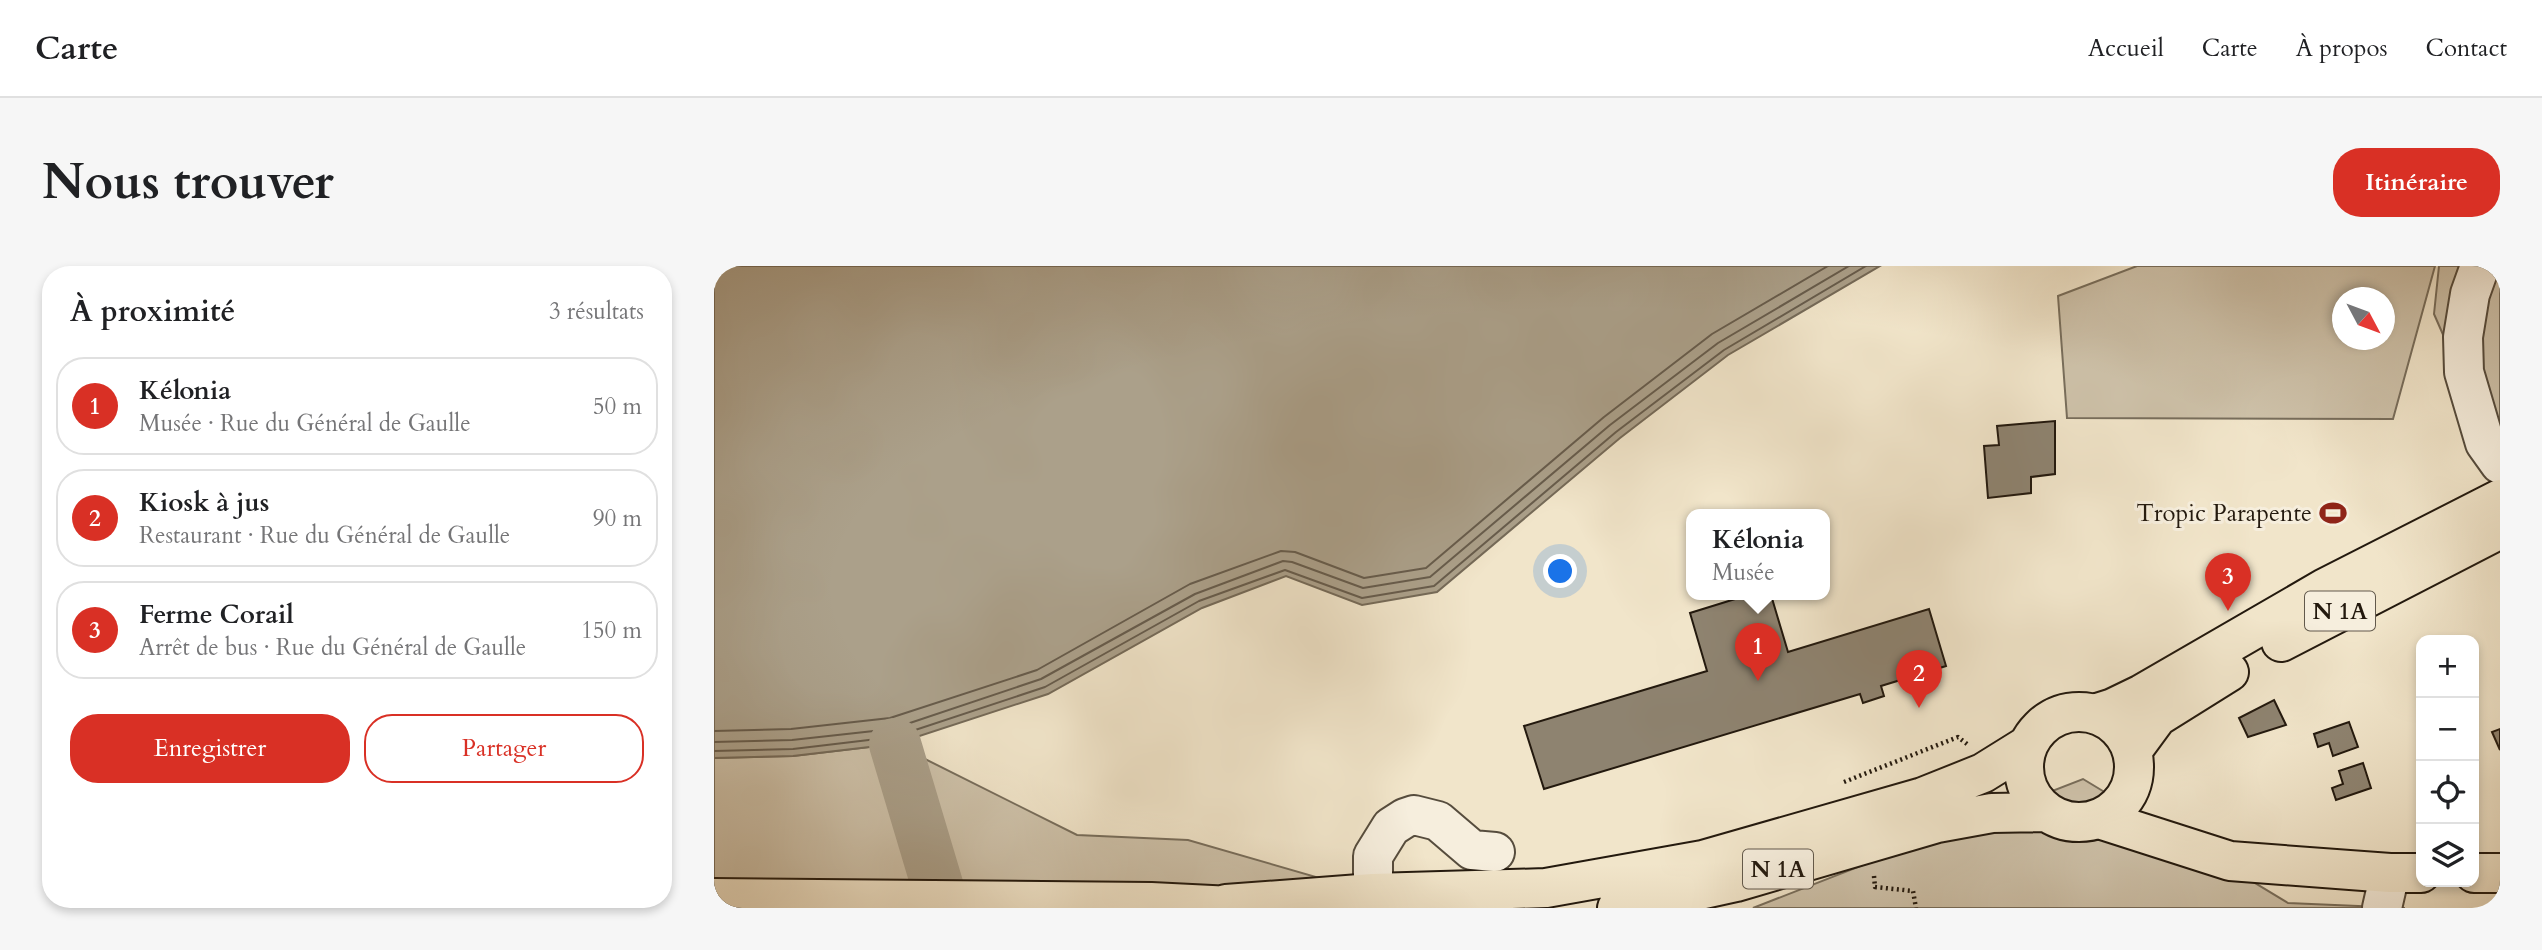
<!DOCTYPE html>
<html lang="fr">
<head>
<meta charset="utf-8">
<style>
	body { margin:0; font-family:Cardo,serif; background:#f6f6f6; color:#202124 }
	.controls { position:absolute; right:21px; bottom:21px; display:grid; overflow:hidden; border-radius:14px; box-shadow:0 4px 10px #0003 }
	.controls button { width:63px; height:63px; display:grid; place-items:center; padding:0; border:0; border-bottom:2px solid #e0e0e0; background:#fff; color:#202124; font:35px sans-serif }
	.compass { position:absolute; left:1618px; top:21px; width:63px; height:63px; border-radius:50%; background:#fff; box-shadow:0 4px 10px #0003; rotate:131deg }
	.you { position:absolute; left:847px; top:306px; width:24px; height:24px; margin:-18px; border:5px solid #fff; border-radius:50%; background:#1a73e8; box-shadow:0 0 0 10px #1a73e833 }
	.badge { display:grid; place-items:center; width:46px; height:46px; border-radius:50%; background:#d93025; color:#fff; font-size:23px; font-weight:700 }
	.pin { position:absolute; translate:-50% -58px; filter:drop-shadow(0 2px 4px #0008) }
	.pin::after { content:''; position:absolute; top:37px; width:24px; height:21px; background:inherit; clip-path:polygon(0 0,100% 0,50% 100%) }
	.popup { position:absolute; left:972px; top:243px; width:144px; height:91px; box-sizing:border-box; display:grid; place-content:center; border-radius:14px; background:#fff; filter:drop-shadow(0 2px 5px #0005); font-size:23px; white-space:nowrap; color:#757577 }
	.popup b { font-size:26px; color:#202124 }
	.popup::after { content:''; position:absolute; left:50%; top:100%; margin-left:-14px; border:14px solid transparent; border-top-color:#fff }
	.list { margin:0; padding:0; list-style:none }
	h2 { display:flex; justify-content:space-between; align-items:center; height:91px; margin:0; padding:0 28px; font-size:30px }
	h2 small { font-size:23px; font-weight:400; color:#757577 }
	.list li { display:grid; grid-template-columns:46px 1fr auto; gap:21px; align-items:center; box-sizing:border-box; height:98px; margin:0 14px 14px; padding:0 14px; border:2px solid #e0e0e0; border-radius:28px }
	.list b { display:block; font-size:26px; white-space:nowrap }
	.list p { margin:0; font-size:23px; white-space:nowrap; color:#757577 }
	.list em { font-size:23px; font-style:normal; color:#757577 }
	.actions { display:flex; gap:14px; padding:21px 28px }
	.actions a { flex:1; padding:16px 0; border:2px solid #d93025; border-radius:28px; text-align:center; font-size:24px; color:#d93025 }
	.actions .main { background:#d93025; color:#fff }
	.icon { flex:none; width:38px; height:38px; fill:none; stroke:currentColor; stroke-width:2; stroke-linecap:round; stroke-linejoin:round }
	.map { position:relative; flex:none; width:1786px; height:642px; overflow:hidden; border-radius:28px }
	header { display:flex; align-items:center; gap:42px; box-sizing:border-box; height:98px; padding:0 35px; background:#fff; border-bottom:2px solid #e0e0e0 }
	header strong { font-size:33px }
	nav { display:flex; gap:38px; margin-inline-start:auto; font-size:24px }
	.intro { display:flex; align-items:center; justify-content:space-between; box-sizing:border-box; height:168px; padding:0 42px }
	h1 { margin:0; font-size:49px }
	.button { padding:18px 32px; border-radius:28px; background:#d93025; color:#fff; font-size:24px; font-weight:700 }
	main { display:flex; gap:42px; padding:0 42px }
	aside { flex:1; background:#fff; border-radius:28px; box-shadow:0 4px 10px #0003 }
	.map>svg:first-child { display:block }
	.green { fill:#cec2aa; stroke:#786e5c; stroke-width:2; fill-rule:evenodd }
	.water { fill:#aba08a; stroke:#756a58; stroke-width:2 }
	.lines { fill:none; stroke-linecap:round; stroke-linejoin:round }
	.shore { stroke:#675c4c; stroke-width:2 }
	.river { stroke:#aba08a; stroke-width:52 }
	.building { fill:#8e8370; stroke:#23190e; stroke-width:2 }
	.minor-casing { stroke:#564c3d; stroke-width:42 }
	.major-casing { stroke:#23190e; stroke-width:42 }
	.path { stroke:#23190e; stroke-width:4.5; stroke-dasharray:2 3.5; stroke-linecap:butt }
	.minor { stroke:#f6eedd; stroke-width:38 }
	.major { stroke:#f1e5ca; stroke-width:38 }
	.labels { text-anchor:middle; stroke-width:6; stroke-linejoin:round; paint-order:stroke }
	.shield { fill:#f6eedd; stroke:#62594c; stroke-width:2 }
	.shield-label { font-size:23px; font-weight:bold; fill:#23190e }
	.poi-label { font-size:24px; fill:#23190e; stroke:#f6eedd; text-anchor:end }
</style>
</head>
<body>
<header>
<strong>Carte</strong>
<nav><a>Accueil</a><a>Carte</a><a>À propos</a><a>Contact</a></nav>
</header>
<div class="intro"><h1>Nous trouver</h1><a class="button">Itinéraire</a></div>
<main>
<aside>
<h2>À proximité<small>3 résultats</small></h2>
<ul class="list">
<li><span class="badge">1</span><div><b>Kélonia</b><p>Musée · Rue du Général de Gaulle</p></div><em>50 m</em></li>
<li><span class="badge">2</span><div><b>Kiosk à jus</b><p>Restaurant · Rue du Général de Gaulle</p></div><em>90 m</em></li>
<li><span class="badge">3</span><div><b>Ferme Corail</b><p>Arrêt de bus · Rue du Général de Gaulle</p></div><em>150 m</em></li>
</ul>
<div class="actions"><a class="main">Enregistrer</a><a>Partager</a></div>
</aside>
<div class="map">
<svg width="1786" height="642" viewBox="0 0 1786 642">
	<rect width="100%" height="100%" fill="#f1e5ca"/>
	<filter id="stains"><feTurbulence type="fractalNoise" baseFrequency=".00286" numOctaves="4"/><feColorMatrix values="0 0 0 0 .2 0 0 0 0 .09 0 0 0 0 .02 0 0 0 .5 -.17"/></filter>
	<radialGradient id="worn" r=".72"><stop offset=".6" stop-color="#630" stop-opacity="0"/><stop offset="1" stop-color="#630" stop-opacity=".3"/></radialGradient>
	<path class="green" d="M1423 0H1721L1679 153 1353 152 1344 30ZM1629 32H1671V74H1629Z
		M1725 0H1786V199L1720 48Z
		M181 478 363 569 474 574 709 642H0V492L79 490Z
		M1369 513 1574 637 1691 642H1039Z"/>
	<path class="water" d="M0 0H1166L1014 89 906 172 723 326 648 339 572 310 488 342 334 428 181 478 79 490 0 492Z"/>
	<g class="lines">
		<path class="shore" d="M0 465 77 463 176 452 323 404 476 318 567 285 581 286 650 312 712 302 890 151 998 68 1114 0
			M0 476 78 474 178 463 327 413 481 328 569 295 578 296 649 322 716 311 896 159 1004 77 1135 0
			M0 485 79 483 180 471 331 421 485 335 571 304 648 332 720 320 902 166 1010 84 1152 0"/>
		<path class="river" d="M181 478 230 642"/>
	</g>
	<path class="building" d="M1341 155V208L1317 211V227L1274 232 1270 180 1285 179 1283 160Z
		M1034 329H1057L1074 386 1215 343 1232 400 1167 420 1170 430 1149 437 1146 428 830 523 810 460 993 405 976 347Z
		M1560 434 1572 459 1534 471 1525 452Z
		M1635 456 1644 481 1619 490 1615 477 1604 481 1600 468Z
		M1786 463V484L1778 466Z
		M1649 497 1657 522 1622 534 1618 522 1629 518 1625 505Z"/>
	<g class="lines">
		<defs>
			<path id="minor" d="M1766 0 1756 28 1749 71 1750 106 1771 177 1786 198
				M659 627V590L677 561 691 552 700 549 724 555 758 584 781 586
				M1668 642 1676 607"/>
			<path id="major" d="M1567 376 1786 263
				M1310 501a55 55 0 1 1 110 0a55 55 0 1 1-110 0Z
				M1380 448 1399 442 1428 428 1611 322 1786 233
				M1418 485 1443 451 1515 406
				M1385 553 1516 595 1676 607H1707
				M1760 607H1786
				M0 632 437 636 538 641
				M512 638 659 627 832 622 989 594 1209 531 1269 507 1314 479
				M903 642 1022 616 1223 557 1278 547 1332 546"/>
		</defs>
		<use href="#minor" class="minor-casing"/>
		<use href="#major" class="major-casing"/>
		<path class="path" d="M1321 447 1351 433
			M1130 516 1244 471 1253 478
			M1160 610 1161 621 1199 625 1202 642"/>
		<use href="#minor" class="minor"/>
		<use href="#major" class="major"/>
	</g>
	<defs>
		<symbol id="stadium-bare" viewBox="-9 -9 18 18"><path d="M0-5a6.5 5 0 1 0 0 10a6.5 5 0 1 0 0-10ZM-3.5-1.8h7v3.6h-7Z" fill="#8f2418" stroke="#f6eedd" stroke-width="2.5" paint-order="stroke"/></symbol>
	</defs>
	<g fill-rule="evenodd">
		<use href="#stadium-bare" x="1600" y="228" width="38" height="38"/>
	</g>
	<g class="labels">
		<g class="shield">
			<rect x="1591" y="325.5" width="70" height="39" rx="5"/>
			<rect x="1029" y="583.5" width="70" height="39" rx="5"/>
		</g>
		<g class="shield-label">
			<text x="1626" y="353">N 1A</text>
			<text x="1064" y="611">N 1A</text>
		</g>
		<g class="poi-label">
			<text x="1598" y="255">Tropic Parapente</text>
		</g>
	</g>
	<rect width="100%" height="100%" filter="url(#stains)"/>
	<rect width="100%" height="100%" fill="url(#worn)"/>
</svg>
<div class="controls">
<button>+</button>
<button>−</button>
<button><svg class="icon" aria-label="locate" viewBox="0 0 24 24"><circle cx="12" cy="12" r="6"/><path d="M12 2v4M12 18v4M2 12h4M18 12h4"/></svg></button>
<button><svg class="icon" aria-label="layers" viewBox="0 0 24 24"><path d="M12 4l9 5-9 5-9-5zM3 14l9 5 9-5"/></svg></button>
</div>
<svg class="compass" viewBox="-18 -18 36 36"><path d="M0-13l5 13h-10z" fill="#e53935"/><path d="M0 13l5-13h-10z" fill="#757577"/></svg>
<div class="you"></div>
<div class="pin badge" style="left:1044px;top:415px">1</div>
<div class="popup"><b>Kélonia</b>Musée</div>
<div class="pin badge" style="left:1205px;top:442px">2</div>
<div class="pin badge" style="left:1514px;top:345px">3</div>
</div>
</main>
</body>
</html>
